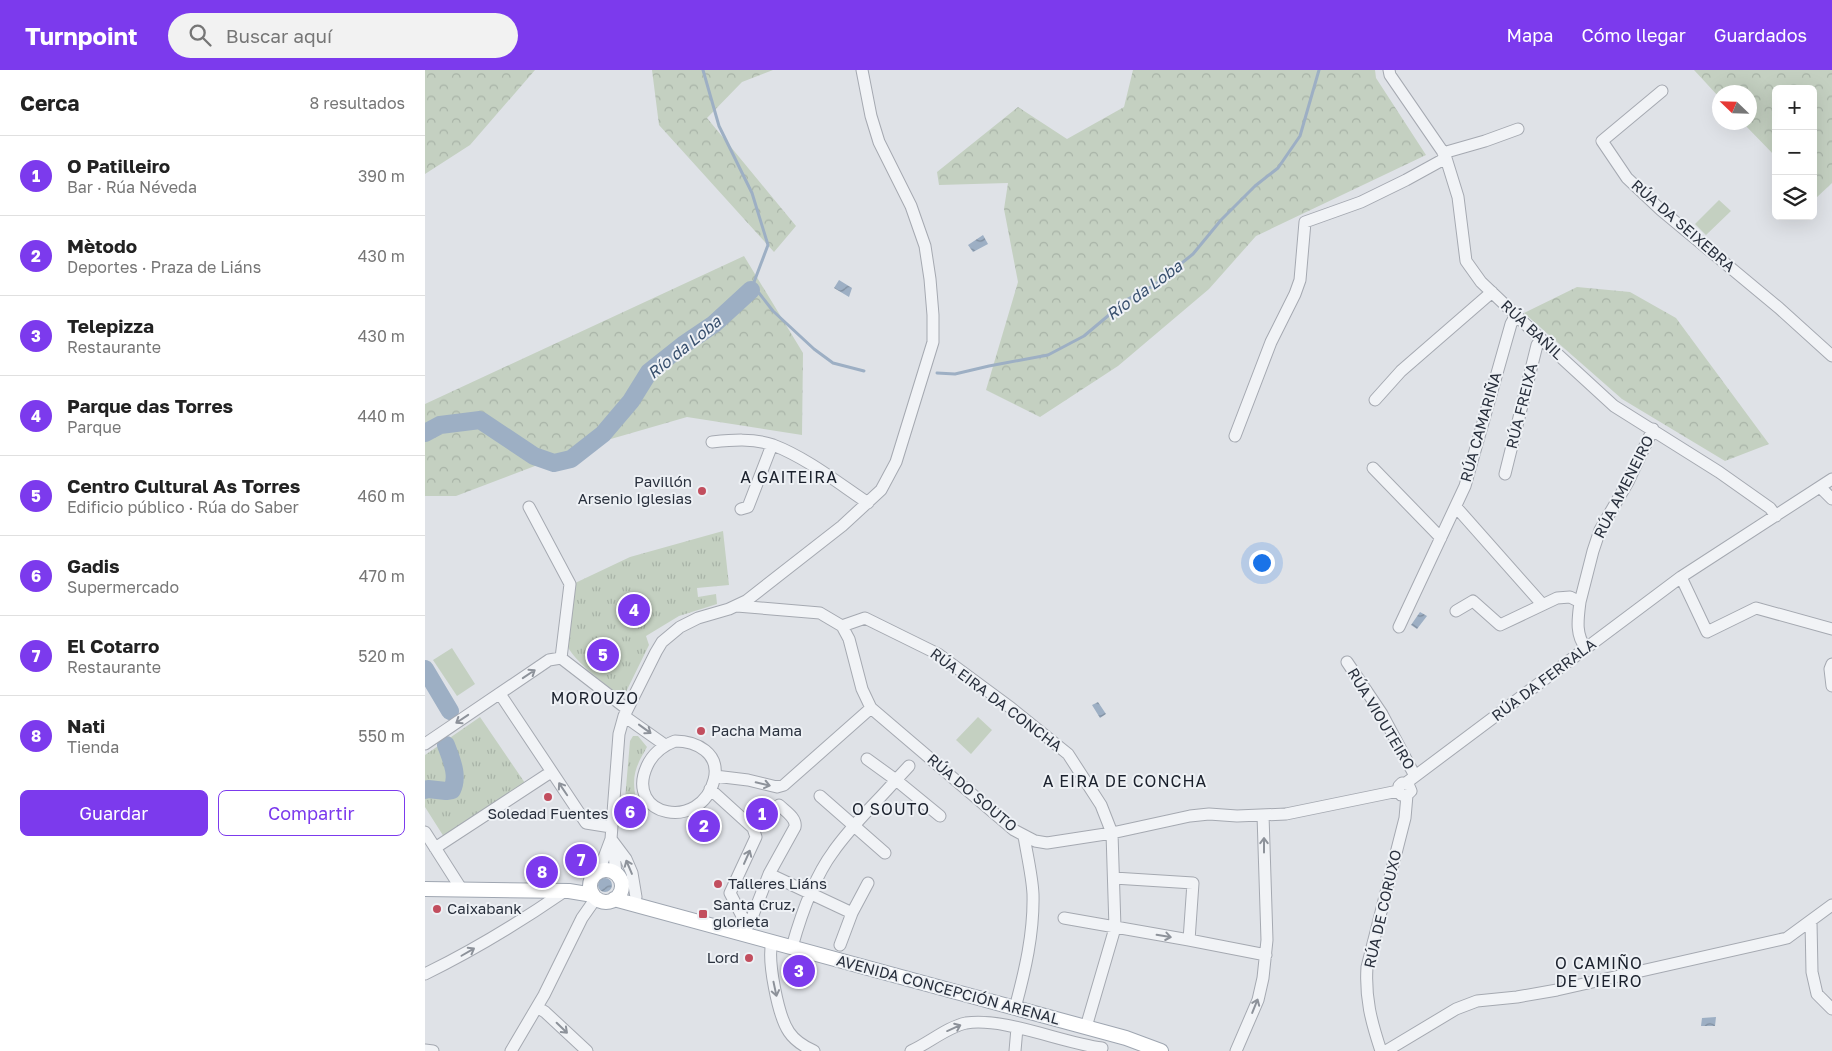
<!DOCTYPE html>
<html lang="es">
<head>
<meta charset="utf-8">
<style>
	body { margin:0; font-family:"Golos Text",sans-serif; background:#f2f2f2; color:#222 }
	.controls { position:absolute; right:15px; top:15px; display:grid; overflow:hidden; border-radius:8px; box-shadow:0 5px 20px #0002 }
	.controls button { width:45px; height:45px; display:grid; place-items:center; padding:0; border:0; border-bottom:1px solid #e0e0e0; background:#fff; color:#222; font:25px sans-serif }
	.compass { position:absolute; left:1287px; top:15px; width:45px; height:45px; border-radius:50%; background:#fff; box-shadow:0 5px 20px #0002; rotate:293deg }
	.you { position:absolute; left:836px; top:492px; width:18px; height:18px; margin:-12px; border:4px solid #fff; border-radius:50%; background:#1a73e8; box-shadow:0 0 0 8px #1a73e833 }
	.badge { display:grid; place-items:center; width:32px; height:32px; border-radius:50%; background:#7c3aed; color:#fff; font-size:16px; font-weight:700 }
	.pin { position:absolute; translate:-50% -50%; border:2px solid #fff; box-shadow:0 1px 5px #0006 }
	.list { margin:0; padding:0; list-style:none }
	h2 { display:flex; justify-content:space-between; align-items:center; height:65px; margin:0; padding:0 20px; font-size:21px }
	h2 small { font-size:16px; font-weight:400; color:#767676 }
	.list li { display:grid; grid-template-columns:32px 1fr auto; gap:15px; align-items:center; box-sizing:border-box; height:80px; padding:0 20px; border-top:1px solid #e0e0e0 }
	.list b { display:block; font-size:19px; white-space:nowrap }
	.list p { margin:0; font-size:16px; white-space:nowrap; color:#767676 }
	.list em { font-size:16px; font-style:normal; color:#767676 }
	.actions { display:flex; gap:10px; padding:15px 20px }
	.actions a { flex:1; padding:11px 0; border:1px solid #7c3aed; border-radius:8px; text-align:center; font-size:18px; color:#7c3aed }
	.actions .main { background:#7c3aed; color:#fff }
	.icon { flex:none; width:28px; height:28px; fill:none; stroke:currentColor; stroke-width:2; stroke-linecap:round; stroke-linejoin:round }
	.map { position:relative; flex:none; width:1407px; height:981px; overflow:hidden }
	header { display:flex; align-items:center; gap:30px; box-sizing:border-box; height:70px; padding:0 25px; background:#7c3aed; color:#fff }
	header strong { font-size:24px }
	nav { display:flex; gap:28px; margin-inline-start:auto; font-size:18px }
	.search { width:350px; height:45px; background:#f2f2f2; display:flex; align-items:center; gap:12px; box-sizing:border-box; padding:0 18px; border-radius:28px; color:#767676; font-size:19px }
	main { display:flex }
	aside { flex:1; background:#fff }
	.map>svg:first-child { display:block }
	.forest { fill:url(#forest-crowns) }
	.park { fill:url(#park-tufts) }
	.pitch { fill:#c4d0c1 }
	.water { fill:url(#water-waves) }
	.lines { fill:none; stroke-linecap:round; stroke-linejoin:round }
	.stream { stroke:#9dafc4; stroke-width:3 }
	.river { stroke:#9dafc4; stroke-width:18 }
	.minor-casing { stroke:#a5a9b1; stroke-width:13 }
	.major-casing { stroke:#9fa6b1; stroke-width:16 }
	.minor { stroke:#f1f3f6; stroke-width:11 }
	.major { stroke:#fff; stroke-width:14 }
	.oneway { stroke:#8d929a }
	.poi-dot { fill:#c24e5e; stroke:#eef1f5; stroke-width:2 }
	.labels { text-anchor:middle; stroke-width:4; stroke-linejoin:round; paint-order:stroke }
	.street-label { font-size:15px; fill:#29303d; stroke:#eef1f5 }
	.poi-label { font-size:15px; fill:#29303d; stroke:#eef1f5; text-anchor:start }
	.water-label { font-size:16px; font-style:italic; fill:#374f6d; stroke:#eef1f5 }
	.neighbourhood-label { font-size:16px; letter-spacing:1px; fill:#1b212d; stroke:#eef1f5 }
</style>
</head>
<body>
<header>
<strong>Turnpoint</strong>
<div class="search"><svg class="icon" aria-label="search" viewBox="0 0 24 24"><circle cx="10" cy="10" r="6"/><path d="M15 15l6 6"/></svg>Buscar aquí</div>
<nav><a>Mapa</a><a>Cómo llegar</a><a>Guardados</a></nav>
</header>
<main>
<aside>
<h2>Cerca<small>8 resultados</small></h2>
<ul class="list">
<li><span class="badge">1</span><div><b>O Patilleiro</b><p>Bar · Rúa Néveda</p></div><em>390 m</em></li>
<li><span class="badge">2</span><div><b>Mètodo</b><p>Deportes · Praza de Liáns</p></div><em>430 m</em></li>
<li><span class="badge">3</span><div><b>Telepizza</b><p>Restaurante</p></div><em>430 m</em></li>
<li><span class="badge">4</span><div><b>Parque das Torres</b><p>Parque</p></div><em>440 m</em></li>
<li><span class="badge">5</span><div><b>Centro Cultural As Torres</b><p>Edificio público · Rúa do Saber</p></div><em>460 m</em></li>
<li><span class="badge">6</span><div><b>Gadis</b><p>Supermercado</p></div><em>470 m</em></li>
<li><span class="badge">7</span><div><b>El Cotarro</b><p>Restaurante</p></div><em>520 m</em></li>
<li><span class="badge">8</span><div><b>Nati</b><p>Tienda</p></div><em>550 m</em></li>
</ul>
<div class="actions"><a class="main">Guardar</a><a>Compartir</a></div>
</aside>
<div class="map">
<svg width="1407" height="981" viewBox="0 0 1407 981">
	<defs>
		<pattern id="forest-crowns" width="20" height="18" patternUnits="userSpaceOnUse" patternTransform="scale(1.25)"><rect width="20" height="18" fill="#c4d0c1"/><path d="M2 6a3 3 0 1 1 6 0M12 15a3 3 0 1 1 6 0" fill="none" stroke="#a8b3a7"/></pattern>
		<pattern id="park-tufts" width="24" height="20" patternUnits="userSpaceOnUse" patternTransform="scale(1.25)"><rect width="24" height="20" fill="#c4d0c1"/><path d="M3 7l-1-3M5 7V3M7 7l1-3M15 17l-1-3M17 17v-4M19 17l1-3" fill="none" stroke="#a8b3a7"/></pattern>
		<pattern id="water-waves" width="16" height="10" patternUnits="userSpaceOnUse" patternTransform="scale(1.25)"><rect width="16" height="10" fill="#9dafc4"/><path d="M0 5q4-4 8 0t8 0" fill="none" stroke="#808fa0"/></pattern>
	</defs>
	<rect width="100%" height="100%" fill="#dfe2e7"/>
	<path class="forest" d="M0 0H110L45 75 0 104Z
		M227 0H348L317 12 282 48 371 156 349 182 234 55Z
		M708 0H950L951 8 1001 85 831 166 784 219 693 296 615 347 561 320 593 212 579 139 583 113 514 115 512 102 593 37 642 69 699 37Z
		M1269 0H1407V113L1390 129 1388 127V19H1351V87L1318 53 1324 52V22H1294V27Z
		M319 186 378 283 377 365 262 347 165 375 31 426H0V334Z
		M1152 217 1205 222 1251 248 1344 374 1300 391 1197 329 1099 243Z"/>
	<path class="park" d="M298 461 304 515 272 518 273 527 291 524 292 534 254 546 221 566 224 575 198 628C184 617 140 586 140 568 140 551 146 531 148 514L205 487Z
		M55 647 100 713 19 767 0 737V685Z
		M208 666H213L222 677C211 696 206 706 211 728L205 735 202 734 200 729 205 671Z"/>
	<path class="pitch" d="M1294 130 1306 141 1281 165 1270 154Z
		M27 578 50 614 32 626 8 590Z
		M553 647 567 660 546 684 531 670Z"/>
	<path class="water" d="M558 165 563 174 548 182 543 175Z
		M414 210 427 218 424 227 409 218Z
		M995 542 1002 546 992 559 986 555Z
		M673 632 681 644 675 648 667 635Z
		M173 815a7 7 0 1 1 14 0a7 7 0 1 1-14 0Z
		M1291 947 1290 956H1276L1277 948Z"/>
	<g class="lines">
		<path class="stream" d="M278 0 294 56 327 123 343 175 326 220 334 223 348 241 389 279 408 293 439 301
			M512 303 530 304 564 296 623 285 659 266 703 229 728 216 768 184 796 150 830 116 853 98 875 66 894 0"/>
		<path class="river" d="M0 363 15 355 55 350 109 386 129 393 146 389 178 364 206 331 224 302 258 275 289 254 326 220
			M0 599 25 641
			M0 720 3 719 21 721 27 720C34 705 26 689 21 675"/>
		<defs>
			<path id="minor" d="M964 0 965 5 1020 85 1033 127 1041 191 1056 212 1116 269 1189 336 1294 402 1345 438 1351 446
				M1237 21 1177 71 1202 108 1236 140 1354 238 1407 286
				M1018 83 1060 71 1093 59
				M950 330 976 301 1067 222
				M810 366 846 272 870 224 875 210 880 152 936 132 981 110 1021 88
				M287 372C307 370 328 368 348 375 382 388 413 413 443 433
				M948 398 1016 468
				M1080 404 1112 275 1116 269
				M1395 417 1407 429
				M104 437 145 514 136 588
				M1031 437 1117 534
				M316 439 323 437 347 375
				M1256 507 1282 562 1331 538 1407 559
				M1155 532 1168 481 1175 460 1203 412 1228 359
				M312 536 395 543 417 556 424 569 437 619 446 638 589 760 610 771 622 773 687 763 765 746 784 744 812 746 861 744 973 721
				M1031 541 1048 531 1075 555 1132 528 1145 527 1155 532C1153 548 1150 565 1161 578
				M417 556 440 548 513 584 586 638 643 684 676 735 687 763 690 858 661 957
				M974 557 1040 416 1086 254 1091 245
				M136 588 202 639
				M922 592 957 644 990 706
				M1407 594 1405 599 1407 616
				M75 624 161 753 186 757
				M199 646 240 675
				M250 671C271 671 296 683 289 710 276 762 199 747 222 696 228 683 237 676 250 671Z
				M0 674 124 590 136 588
				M442 689 471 710 484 696
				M290 706 323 710 352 717 359 715 446 638
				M981 713 1256 507 1407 409
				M285 719 328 758 331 767 305 823 318 848V864
				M395 726 460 783
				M0 762 37 820
				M186 769 201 789 207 803 211 827
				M188 773 191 804
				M10 778 126 702
				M174 801 186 769 194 664 199 646 231 582 237 572 255 557 273 548 304 539 321 531 417 456 456 420 471 392 508 272V245L505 209 500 176 486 136 454 72 446 46 437 0
				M344 804 427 843
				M639 848 764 870 768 813 689 808
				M1386 852 1387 902 1392 924 1407 939
				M319 862 326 850 344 804 370 757C372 748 360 741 354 735
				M764 870 841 885
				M347 872C342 890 353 946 364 962 370 971 380 977 389 981
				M415 875 427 843 443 813
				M367 877C376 845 388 809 408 782 426 756 450 734 471 710L515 746
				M0 904C49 880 95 852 140 821
				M112 937 120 942 162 981
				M590 938C600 901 609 863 608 824 607 805 602 785 599 766
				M0 980 8 981
				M86 981 119 925 157 848 171 828
				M486 981C504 973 522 957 541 953 579 947 637 973 677 978
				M590 981 592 958
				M811 981 833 930 838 908 842 870 838 745
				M956 981C946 951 940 928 942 897L980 748 982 725 986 721 983 714 977 713 974 716 973 721 976 725H982
				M961 981 1031 939 1052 931 1092 927 1132 920 1362 868 1407 835"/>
			<path id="major" d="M165 816a16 16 0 1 1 32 0a16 16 0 1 1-32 0Z
				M0 819 144 821 168 825
				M189 829 701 968 736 981"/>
		</defs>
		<use href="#minor" class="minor-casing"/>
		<use href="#major" class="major-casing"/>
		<use href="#minor" class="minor"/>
		<use href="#major" class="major"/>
	</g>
	<defs><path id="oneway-shaft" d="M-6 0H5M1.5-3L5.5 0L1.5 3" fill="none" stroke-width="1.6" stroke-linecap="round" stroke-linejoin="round" transform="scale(1.25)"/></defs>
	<g class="oneway">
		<use href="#oneway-shaft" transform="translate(104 604) rotate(-34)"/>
		<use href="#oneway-shaft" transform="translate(37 649) rotate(146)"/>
		<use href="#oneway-shaft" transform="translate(220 659) rotate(36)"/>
		<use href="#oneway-shaft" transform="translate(338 714) rotate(13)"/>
		<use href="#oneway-shaft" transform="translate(138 719) rotate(-124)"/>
		<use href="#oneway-shaft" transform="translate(839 775) rotate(-90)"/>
		<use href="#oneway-shaft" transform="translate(322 787) rotate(-66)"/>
		<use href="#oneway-shaft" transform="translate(204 797) rotate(-113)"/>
		<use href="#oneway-shaft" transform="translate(739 866) rotate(9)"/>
		<use href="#oneway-shaft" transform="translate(43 882) rotate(-30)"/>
		<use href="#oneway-shaft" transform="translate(350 919) rotate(78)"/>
		<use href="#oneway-shaft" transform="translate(830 936) rotate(-68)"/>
		<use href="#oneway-shaft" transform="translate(137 958) rotate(44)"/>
		<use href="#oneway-shaft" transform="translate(529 958) rotate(-24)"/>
	</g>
	<g class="poi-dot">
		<circle cx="277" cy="421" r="5"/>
		<circle cx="276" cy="661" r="5"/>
		<circle cx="123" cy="727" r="5"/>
		<circle cx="293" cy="814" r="5"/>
		<circle cx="12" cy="839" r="5"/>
		<rect x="273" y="839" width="10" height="10" rx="2.5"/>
		<circle cx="324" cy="888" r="5"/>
	</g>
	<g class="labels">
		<g class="street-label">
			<text transform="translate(1258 156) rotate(41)" y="5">RÚA DA SEIXEBRA</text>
			<text transform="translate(1107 260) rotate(43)" y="5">RÚA BAÑIL</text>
			<text transform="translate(1097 336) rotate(-76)" y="5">RÚA FREIXA</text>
			<text transform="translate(1056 357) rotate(-74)" y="5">RÚA CAMARIÑA</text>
			<text transform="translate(1199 417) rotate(-63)" y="5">RÚA AMENEIRO</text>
			<text transform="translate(1119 610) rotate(-37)" y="5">RÚA DA FERRALA</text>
			<text transform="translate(571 630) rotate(37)" y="5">RÚA EIRA DA CONCHA</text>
			<text transform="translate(956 649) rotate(59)" y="5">RÚA VIOUTEIRO</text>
			<text transform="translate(547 723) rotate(40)" y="5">RÚA DO SOUTO</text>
			<text transform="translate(958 839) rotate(-77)" y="5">RÚA DE CORUXO</text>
			<text transform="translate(523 920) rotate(15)" y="5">AVENIDA CONCEPCIÓN ARENAL</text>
		</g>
		<g class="poi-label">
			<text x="267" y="417" text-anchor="end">Pavillón<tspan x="267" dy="17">Arsenio Iglesias</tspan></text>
			<text x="286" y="666">Pacha Mama</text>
			<text x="123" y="749" text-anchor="middle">Soledad Fuentes</text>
			<text x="303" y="819">Talleres Liáns</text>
			<text x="288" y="840">Santa Cruz,<tspan x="288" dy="17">glorieta</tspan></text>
			<text x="22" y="844">Caixabank</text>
			<text x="314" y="893" text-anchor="end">Lord</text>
		</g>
		<g class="water-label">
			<text transform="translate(719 220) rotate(-36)" y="6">Río da Loba</text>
			<text transform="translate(259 277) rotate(-39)" y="6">Río da Loba</text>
		</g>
		<g class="neighbourhood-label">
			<text x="364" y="413">A GAITEIRA</text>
			<text x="170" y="634">MOROUZO</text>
			<text x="700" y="717">A EIRA DE CONCHA</text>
			<text x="466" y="745">O SOUTO</text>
			<text x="1174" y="899">O CAMIÑO<tspan x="1174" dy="18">DE VIEIRO</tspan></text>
		</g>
	</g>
</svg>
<div class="controls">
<button>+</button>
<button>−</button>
<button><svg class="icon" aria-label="layers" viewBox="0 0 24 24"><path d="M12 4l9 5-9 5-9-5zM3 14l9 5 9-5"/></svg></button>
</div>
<svg class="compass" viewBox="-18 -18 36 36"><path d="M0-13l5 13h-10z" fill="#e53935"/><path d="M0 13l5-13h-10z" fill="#767676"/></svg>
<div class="you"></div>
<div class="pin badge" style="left:337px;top:744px">1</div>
<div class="pin badge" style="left:279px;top:756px">2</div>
<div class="pin badge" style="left:374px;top:901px">3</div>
<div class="pin badge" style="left:209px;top:540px">4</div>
<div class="pin badge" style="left:178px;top:585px">5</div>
<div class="pin badge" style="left:205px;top:742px">6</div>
<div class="pin badge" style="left:156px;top:790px">7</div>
<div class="pin badge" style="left:117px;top:802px">8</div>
</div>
</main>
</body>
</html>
